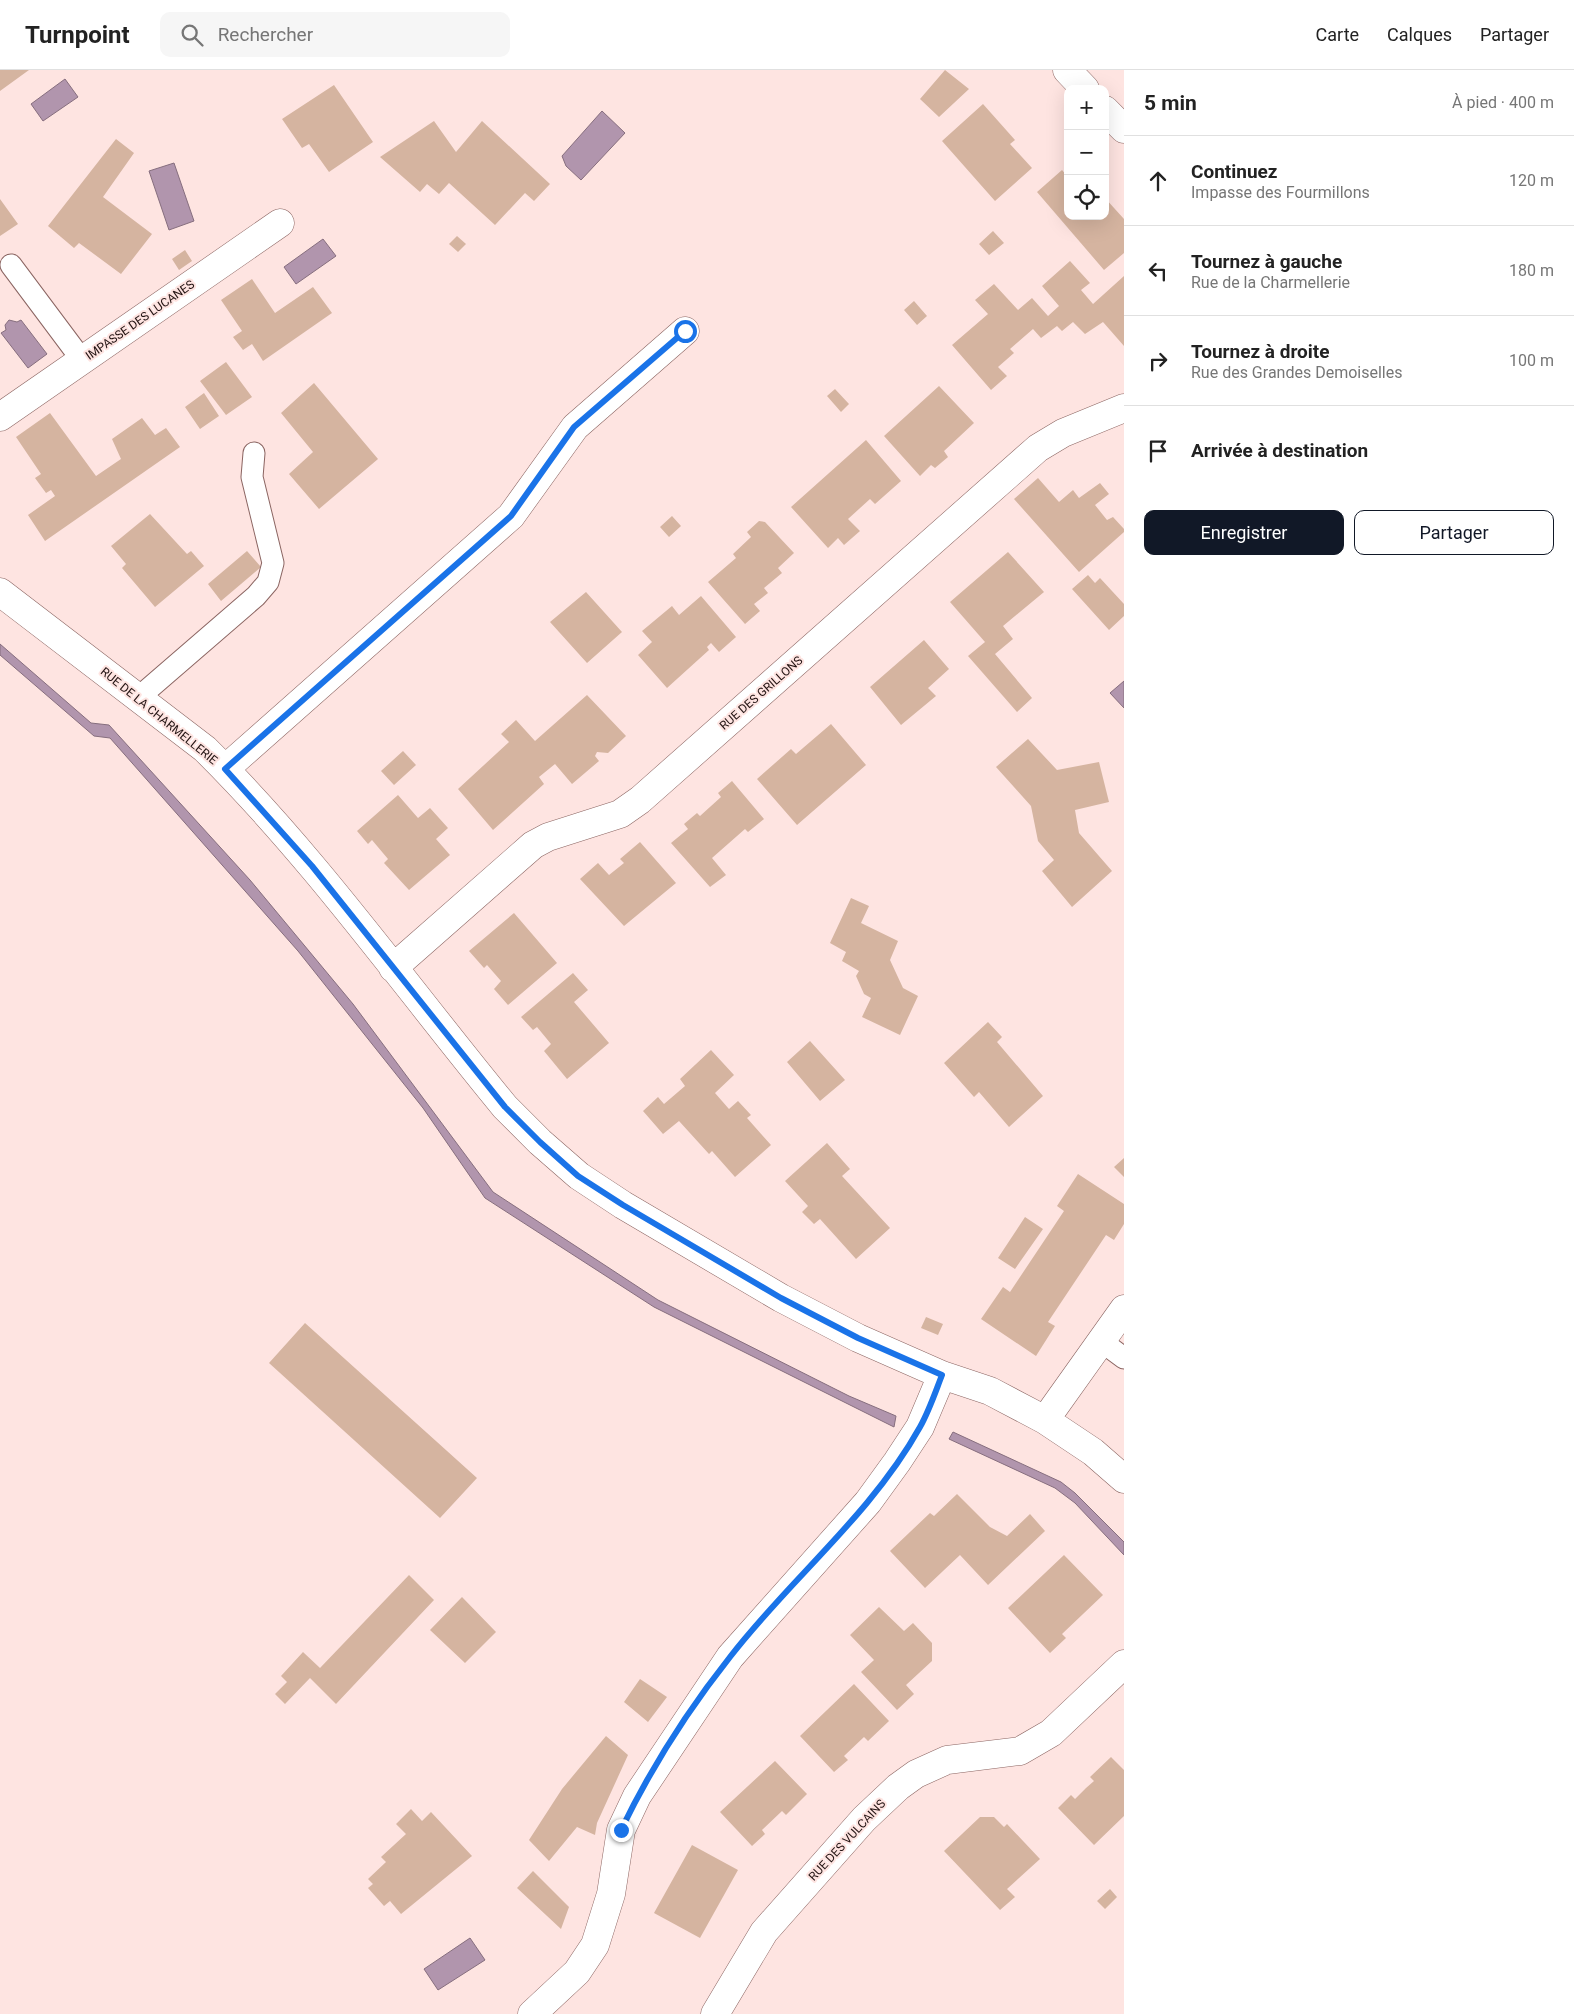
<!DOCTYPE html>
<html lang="fr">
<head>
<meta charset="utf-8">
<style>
	body { margin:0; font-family:Roboto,sans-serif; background:#f6f6f6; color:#222 }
	.controls { position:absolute; right:15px; top:15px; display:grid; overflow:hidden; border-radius:10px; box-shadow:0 5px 20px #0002 }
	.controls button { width:45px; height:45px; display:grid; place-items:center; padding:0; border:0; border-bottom:1px solid #e0e0e0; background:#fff; color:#222; font:25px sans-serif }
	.stop { position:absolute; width:15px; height:15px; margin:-11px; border:4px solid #1a73e8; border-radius:50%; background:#fff }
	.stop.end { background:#1a73e8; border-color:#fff; box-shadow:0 1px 5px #0008 }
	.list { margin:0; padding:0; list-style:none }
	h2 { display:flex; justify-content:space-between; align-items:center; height:65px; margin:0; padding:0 20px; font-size:21px }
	h2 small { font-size:16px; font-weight:400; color:#767676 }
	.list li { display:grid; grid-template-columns:32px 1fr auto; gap:15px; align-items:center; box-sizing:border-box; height:90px; padding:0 20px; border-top:1px solid #e0e0e0 }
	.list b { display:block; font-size:19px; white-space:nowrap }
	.list p { margin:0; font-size:16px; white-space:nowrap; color:#767676 }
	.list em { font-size:16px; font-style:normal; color:#767676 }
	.actions { display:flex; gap:10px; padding:15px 20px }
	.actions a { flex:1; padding:11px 0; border:1px solid #111827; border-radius:10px; text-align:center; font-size:18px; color:#111827 }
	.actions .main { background:#111827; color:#fff }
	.icon { flex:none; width:28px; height:28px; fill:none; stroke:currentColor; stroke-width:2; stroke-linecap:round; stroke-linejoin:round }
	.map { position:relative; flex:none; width:1124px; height:1944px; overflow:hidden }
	header { display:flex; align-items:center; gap:30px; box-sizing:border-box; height:70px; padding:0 25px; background:#fff; border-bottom:1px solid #e0e0e0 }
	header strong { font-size:24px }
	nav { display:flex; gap:28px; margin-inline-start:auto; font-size:18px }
	.search { width:350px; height:45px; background:#f6f6f6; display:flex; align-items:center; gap:12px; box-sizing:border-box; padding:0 18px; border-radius:10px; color:#767676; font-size:19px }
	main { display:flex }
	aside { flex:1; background:#fff }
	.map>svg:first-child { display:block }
	.water { fill:#b195ad; stroke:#866e7e }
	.building { fill:#d5b4a0 }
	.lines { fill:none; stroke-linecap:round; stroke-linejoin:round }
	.service-casing { stroke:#8b6562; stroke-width:23 }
	.minor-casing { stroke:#8b6562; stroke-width:29 }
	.service { stroke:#fff; stroke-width:21 }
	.minor { stroke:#fff; stroke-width:28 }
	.route { stroke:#1a73e8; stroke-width:6 }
	.labels { text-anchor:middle; stroke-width:4; stroke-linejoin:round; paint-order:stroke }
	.street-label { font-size:12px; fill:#221312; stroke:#fee4e1 }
</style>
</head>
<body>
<header>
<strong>Turnpoint</strong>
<div class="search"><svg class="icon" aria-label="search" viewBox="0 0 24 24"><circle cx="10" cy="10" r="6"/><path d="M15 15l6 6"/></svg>Rechercher</div>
<nav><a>Carte</a><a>Calques</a><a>Partager</a></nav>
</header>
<main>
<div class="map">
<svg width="1124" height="1944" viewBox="0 0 1124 1944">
	<rect width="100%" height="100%" fill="#fee4e1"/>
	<path class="water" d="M65 9 78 27 43 51 31 34Z
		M602 41 625 63 581 110 566 96 562 86Z
		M174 93 194 151 169 160 149 101Z
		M323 169 336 186 296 214 284 197Z
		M9 250 17 252 21 250 47 284 28 298 1 263 6 260 5 255Z
		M0 574 91 653 109 655 250 810 353 934 493 1122 658 1230 849 1326 896 1346 894 1357 654 1237 485 1128 423 1038 298 881 110 668 94 666 0 585Z
		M1124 611V638L1110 623Z
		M953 1362 1061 1412 1075 1423 1124 1472V1485L1075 1433 1055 1418 949 1369Z
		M470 1868 485 1890 438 1920 424 1899Z"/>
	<path class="building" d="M0 0H29L0 21Z
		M945 0 969 19 939 47 920 29Z
		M334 15 373 72 329 102 309 74 302 78 282 49Z
		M983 34 1015 70 1010 74 1032 98 995 131 942 71Z
		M434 51 456 82 482 51 550 114 534 131 525 123 495 155 449 113 439 124 427 114 420 122 380 87Z
		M116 69 134 83 103 127 152 164 121 204 79 173 74 178 48 156Z
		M1062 100 1068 107V146H1105V128L1124 149V183L1104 200 1037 122Z
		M0 129 18 154 0 166Z
		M993 161 1004 173 989 185 979 174Z
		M457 166 466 174 458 182 449 174Z
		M185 180 192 191 179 200 172 189Z
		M1070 191 1090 213 1081 220 1093 234 1124 206V276L1103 252 1085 264 1073 252 1062 261 1057 256 1041 268 1033 259 1010 279 1014 283 998 297 1007 306 991 320 952 275 988 244 975 230 994 214 1018 240 1032 228 1048 246 1059 236 1042 216Z
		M252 209 275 243 313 217 332 243 263 291 252 274 243 280 233 267 242 261 221 230Z
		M914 231 927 246 917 255 904 240Z
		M226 292 252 327 226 345 200 311Z
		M314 313 378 389 319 439 289 404 313 382 281 343Z
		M939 316 974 353 944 381 948 387 935 398 931 395 920 406 884 366Z
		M835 319 849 334 841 342 827 326Z
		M204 323 219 346 200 359 185 337Z
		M50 343 96 406 121 389 112 369 142 348 155 365 166 358 180 377 45 471 28 445 55 426 51 420 46 423 35 408 41 404 16 367Z
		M866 370 901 411 875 434 870 429 848 449 860 461 844 475 838 468 828 478 791 437Z
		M1038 408 1059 432 1073 420 1079 428 1100 413 1109 424 1095 435 1107 450 1113 447 1124 459V462L1079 502 1014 429Z
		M150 444 187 484 191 481 204 496 155 537 122 498 126 494 111 476Z
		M672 446 681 456 669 467 660 457Z
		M759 451 765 452 794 483 778 498 782 503 764 518 768 523 754 534 760 541 745 554 708 512 736 488 733 484 751 467 747 462Z
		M247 481 261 497 221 531 208 514Z
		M1008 482 1044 522 1003 556 1013 569 995 584 1032 628 1017 642 968 586 985 572 950 532Z
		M1088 505 1095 513 1100 508 1124 534V546L1109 560 1072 519Z
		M586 522 622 562 587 593 550 552Z
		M701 526 736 567 719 582 711 573 707 577 709 580 667 618 638 585 652 572 642 561 672 536 679 545Z
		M924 570 949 599 928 618 936 626 901 655 870 617Z
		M587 625 626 666 608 683 597 682 595 686 599 691 572 714 555 694 539 707 544 714 493 760 458 719 509 672 501 664 516 650 535 671Z
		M831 654 866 695 797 755 757 709 791 679 796 684Z
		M1028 669 1057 700 1099 692 1109 732 1075 740 1079 763 1112 801 1072 837 1042 801 1054 790 1038 771 1031 736 996 697Z
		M403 681 416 695 394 715 381 701Z
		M732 711 764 749 748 762 745 759 712 788 726 805 710 817 671 773 688 759 684 754 697 743 700 746 721 727 718 723Z
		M398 725 418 748 430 738 448 758 436 769 450 785 409 820 384 793 388 789 372 770 368 774 357 761Z
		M640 772 676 813 624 856 580 809 598 793 609 805 624 793 620 789Z
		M851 828 869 836 861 853 898 871 890 890 903 918 918 926 900 965 862 947 871 928 864 924 856 906 859 901 842 891 846 882 830 873Z
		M514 843 557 893 508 935 494 919 501 911 487 895 484 898 469 881Z
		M573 903 588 920 574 932 609 973 567 1009 544 981 551 974 537 957 533 960 521 947Z
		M988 952 1002 967 997 972 1043 1026 1009 1057 979 1022 974 1027 944 993Z
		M810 971 845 1010 820 1031 787 992Z
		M711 980 734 1005 715 1023 729 1039 738 1031 751 1045 747 1048 771 1075 735 1107 712 1081 709 1084 679 1051 663 1064 643 1041 658 1027 664 1034 685 1016 680 1009Z
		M827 1073 850 1099 842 1106 890 1158 856 1189 820 1149 814 1154 802 1142 808 1136 785 1111Z
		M1124 1088V1107L1114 1097Z
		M1078 1104 1124 1134V1154L1114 1170 1106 1165 1048 1252 1055 1256 1036 1286 981 1249 1003 1217 1010 1222 1064 1141 1057 1136Z
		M1025 1147 1043 1159 1015 1199 998 1188Z
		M926 1247 943 1254 938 1265 921 1258Z
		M305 1253 477 1408 440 1448 269 1293Z
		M957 1424 990 1457 1007 1466 1030 1444 1045 1461 988 1515 960 1485 925 1518 890 1481 930 1443 934 1446Z
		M1064 1485 1103 1525 1062 1564 1066 1568 1050 1583 1008 1538Z
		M409 1505 434 1530 336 1634 310 1608 285 1634 275 1624 287 1612 281 1606 303 1582 320 1598Z
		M462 1527 496 1562 465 1593 430 1560Z
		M879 1537 904 1561 913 1553 932 1573V1591L906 1615 914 1624 897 1640 861 1602 874 1590 850 1565Z
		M640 1609 667 1627 648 1652 624 1632Z
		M854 1614 889 1651 868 1671 864 1667 844 1686 848 1690 834 1702 800 1666Z
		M606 1666 628 1685 597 1753 595 1765 577 1757 549 1791 529 1770 562 1719Z
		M1111 1687 1124 1700V1746L1094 1775 1058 1738 1071 1725 1075 1729 1086 1718 1094 1711 1090 1707Z
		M775 1691 807 1724 786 1745 782 1741 762 1760 765 1764 752 1776 720 1742Z
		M411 1739 422 1751 431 1742 472 1786 401 1844 390 1831 384 1836 368 1818 373 1814 368 1809 386 1792 381 1787 406 1764 396 1754Z
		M980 1747H994L1004 1757 1007 1754 1040 1789 1007 1819 1015 1827 1000 1840 944 1781Z
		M692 1775 738 1800 700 1868 654 1843Z
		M533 1801 569 1837 561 1859 517 1818Z
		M1110 1819 1117 1827 1105 1839 1097 1831Z"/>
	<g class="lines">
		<defs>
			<path id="service" d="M11 195 82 290
				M138 628 256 526 268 512 273 493 252 407 254 383
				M1101 1271 1124 1288"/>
			<path id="minor" d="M1067 0 1085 19
				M1105 40 1124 59
				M0 347 280 153
				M0 522 205 679C316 789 406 917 505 1037L540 1072 579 1106 623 1135 781 1228 858 1268 942 1305 990 1321 1045 1350 1093 1382 1124 1409
				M225 699 511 446 575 357 685 261
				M393 898 533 775 548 767 620 744 640 730 1038 378 1063 363 1124 338
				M1045 1350 1124 1239
				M532 1944 577 1902 595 1875 611 1824 621 1760 637 1726 730 1587 868 1432 897 1392 920 1357 942 1305
				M715 1944 764 1862 864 1749 898 1717 916 1704 947 1690 1020 1681 1051 1663 1124 1594"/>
		</defs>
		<use href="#service" class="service-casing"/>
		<use href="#minor" class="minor-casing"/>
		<use href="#service" class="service"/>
		<use href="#minor" class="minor"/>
	</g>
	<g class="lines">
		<path class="route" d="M621 1760C650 1700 688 1640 730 1587 790 1509 871 1445 920 1357 929 1341 935 1323 942 1305L858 1268 781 1228 623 1135 578 1106 540 1072 505 1037 312 796 225 699 511 446 574 357 685 261"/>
	</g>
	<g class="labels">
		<g class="street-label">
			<text transform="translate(140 250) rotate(-35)" y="4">IMPASSE DES LUCANES</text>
			<text transform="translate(761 623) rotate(-41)" y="4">RUE DES GRILLONS</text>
			<text transform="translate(159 646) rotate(39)" y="4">RUE DE LA CHARMELLERIE</text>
			<text transform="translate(847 1770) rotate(-47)" y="4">RUE DES VULCAINS</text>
		</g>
	</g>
</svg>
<div class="controls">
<button>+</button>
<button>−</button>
<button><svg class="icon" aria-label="locate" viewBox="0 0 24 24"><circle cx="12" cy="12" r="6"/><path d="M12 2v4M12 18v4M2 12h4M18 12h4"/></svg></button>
</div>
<div class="stop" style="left:685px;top:261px"></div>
<div class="stop end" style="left:621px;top:1760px"></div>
</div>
<aside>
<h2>5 min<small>À pied · 400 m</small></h2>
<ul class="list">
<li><svg class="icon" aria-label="ahead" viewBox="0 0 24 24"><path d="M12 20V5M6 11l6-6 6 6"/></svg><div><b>Continuez</b><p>Impasse des Fourmillons</p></div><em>120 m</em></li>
<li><svg class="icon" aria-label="left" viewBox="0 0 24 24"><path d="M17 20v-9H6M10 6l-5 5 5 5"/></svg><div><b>Tournez à gauche</b><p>Rue de la Charmellerie</p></div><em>180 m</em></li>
<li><svg class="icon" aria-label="right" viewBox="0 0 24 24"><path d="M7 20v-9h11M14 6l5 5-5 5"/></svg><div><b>Tournez à droite</b><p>Rue des Grandes Demoiselles</p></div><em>100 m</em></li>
<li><svg class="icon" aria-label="arrive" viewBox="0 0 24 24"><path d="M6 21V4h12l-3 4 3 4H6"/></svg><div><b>Arrivée à destination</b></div></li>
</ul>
<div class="actions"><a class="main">Enregistrer</a><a>Partager</a></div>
</aside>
</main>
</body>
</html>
